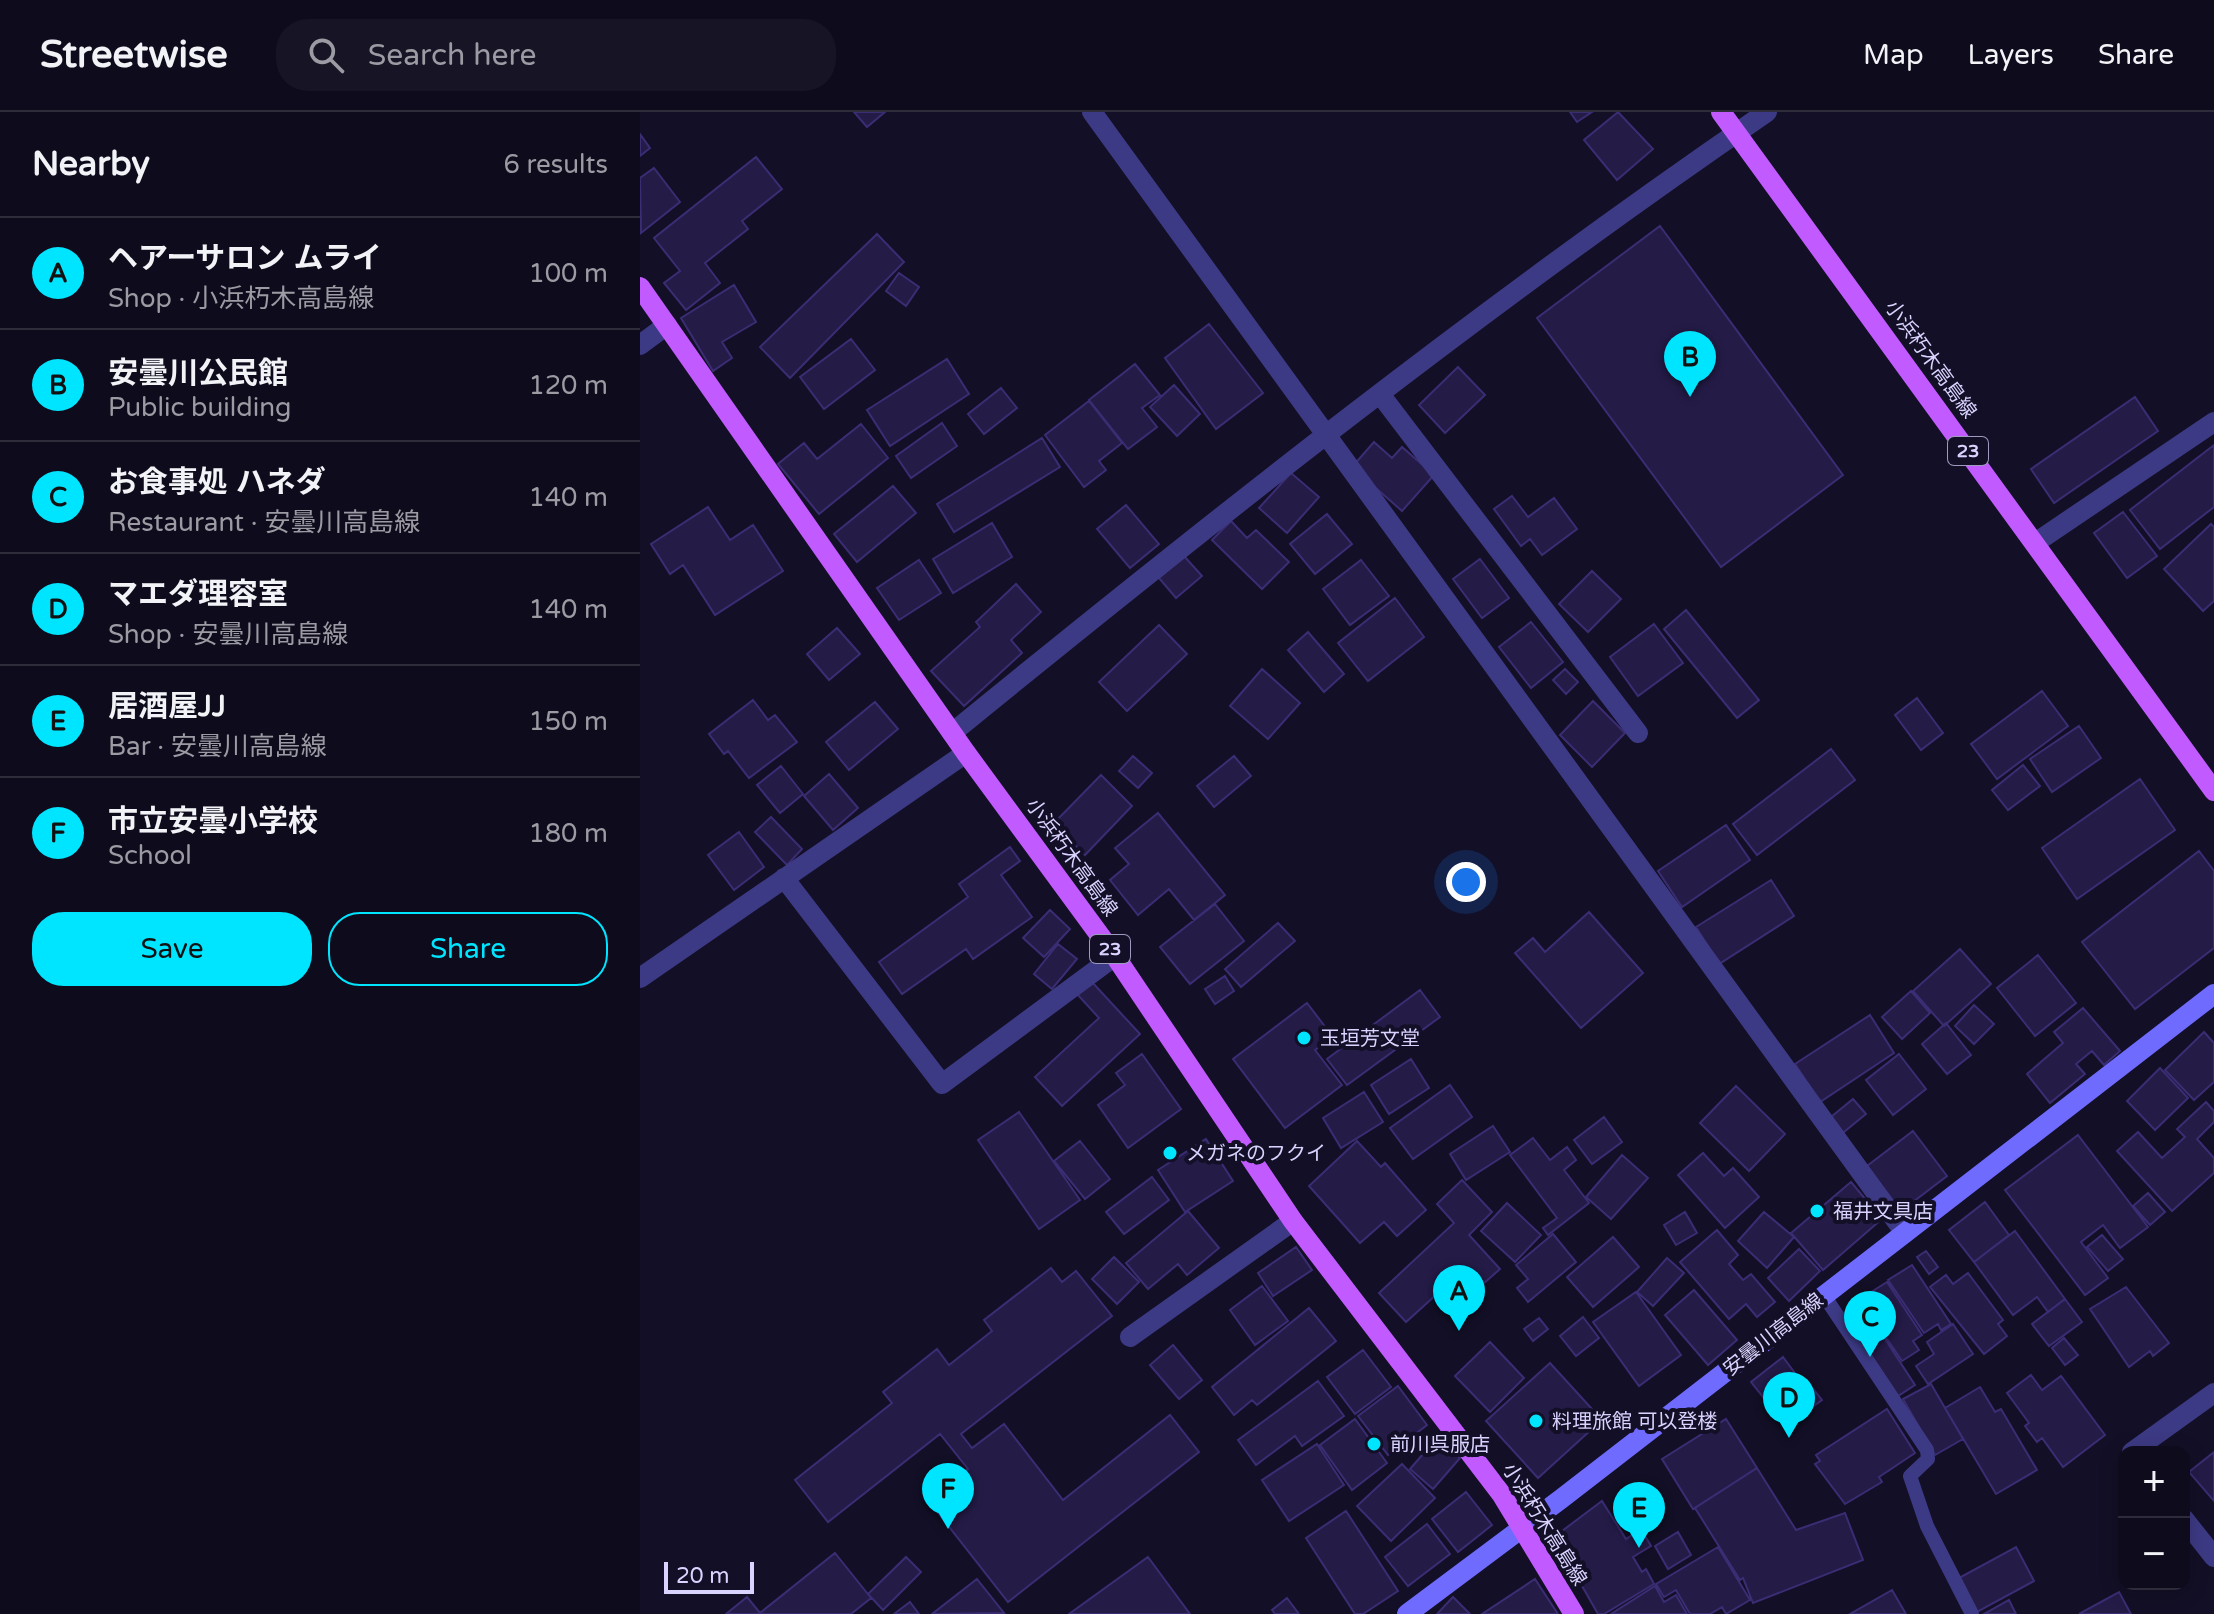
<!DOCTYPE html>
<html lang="en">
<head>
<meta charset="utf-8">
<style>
	body { margin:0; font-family:"Varela Round","Noto Sans JP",sans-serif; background:#171425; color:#f1f3f6 }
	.controls { position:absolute; right:24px; bottom:24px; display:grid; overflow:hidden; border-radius:16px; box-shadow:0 4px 20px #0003 }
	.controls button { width:72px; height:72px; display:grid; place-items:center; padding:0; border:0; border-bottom:2px solid #2e2b3b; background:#0e0b1c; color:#f1f3f6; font:40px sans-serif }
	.scale { position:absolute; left:24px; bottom:20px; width:90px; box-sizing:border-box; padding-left:8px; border:4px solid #d9d4ff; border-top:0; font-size:22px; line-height:28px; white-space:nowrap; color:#d9d4ff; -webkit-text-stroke:6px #130f26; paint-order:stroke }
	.you { position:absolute; left:826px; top:770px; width:28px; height:28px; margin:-20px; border:6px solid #fff; border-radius:50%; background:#1a73e8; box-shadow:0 0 0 12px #1a73e833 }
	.badge { display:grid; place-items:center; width:52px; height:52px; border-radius:50%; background:#00e5ff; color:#111; font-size:26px; font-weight:700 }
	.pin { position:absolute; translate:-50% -66px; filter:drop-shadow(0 2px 4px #0008) }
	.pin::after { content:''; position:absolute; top:42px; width:28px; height:24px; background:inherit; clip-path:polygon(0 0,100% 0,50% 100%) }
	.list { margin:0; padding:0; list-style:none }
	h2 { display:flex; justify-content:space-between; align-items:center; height:104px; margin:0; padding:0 32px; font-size:34px }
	h2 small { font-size:26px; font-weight:400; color:#9b9ba3 }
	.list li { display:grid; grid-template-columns:52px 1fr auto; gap:24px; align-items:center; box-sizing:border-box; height:112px; padding:0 32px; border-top:2px solid #2e2b3b }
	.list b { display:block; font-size:30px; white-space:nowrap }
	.list p { margin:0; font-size:26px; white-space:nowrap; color:#9b9ba3 }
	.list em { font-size:26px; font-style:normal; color:#9b9ba3 }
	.actions { display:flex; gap:16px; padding:24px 32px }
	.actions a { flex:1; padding:18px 0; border:2px solid #00e5ff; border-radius:32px; text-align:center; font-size:28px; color:#00e5ff }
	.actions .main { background:#00e5ff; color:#111 }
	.icon { flex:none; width:44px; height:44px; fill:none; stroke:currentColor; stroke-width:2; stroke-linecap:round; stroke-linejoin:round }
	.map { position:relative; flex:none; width:1574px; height:1502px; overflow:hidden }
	header { display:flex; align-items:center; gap:48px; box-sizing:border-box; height:112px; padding:0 40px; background:#0e0b1c; border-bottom:2px solid #2e2b3b }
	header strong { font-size:38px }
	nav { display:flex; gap:44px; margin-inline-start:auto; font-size:28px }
	.search { width:560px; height:72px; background:#171425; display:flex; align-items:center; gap:20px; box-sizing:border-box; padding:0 28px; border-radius:32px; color:#9b9ba3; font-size:30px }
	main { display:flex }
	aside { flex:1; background:#0e0b1c }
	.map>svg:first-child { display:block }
	.building { fill:#241b47; stroke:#3b2d73; stroke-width:2 }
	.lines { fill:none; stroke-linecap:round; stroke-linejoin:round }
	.lane { stroke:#3d3a85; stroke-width:14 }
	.street { stroke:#3d3a85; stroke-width:20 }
	.secondary { stroke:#6f6bff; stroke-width:20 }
	.primary { stroke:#c25bff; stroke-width:20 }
	.poi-dot { fill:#00e5ff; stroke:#130f26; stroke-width:3 }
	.labels { text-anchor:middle; stroke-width:8; stroke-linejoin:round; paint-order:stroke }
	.shield { fill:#130f26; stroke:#9e99be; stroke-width:2 }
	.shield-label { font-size:18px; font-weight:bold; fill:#d9d4ff }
	.street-label { font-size:20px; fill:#d9d4ff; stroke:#130f26 }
	.poi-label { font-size:20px; fill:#d9d4ff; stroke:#130f26; text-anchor:start }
</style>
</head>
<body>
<header>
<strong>Streetwise</strong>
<div class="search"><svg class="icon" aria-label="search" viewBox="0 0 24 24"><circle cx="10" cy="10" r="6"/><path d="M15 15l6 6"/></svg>Search here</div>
<nav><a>Map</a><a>Layers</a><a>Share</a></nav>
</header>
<main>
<aside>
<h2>Nearby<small>6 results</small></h2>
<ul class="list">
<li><span class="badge">A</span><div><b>ヘアーサロン ムライ</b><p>Shop · 小浜朽木高島線</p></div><em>100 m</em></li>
<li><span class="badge">B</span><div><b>安曇川公民館</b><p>Public building</p></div><em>120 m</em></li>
<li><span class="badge">C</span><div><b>お食事処 ハネダ</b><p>Restaurant · 安曇川高島線</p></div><em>140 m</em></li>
<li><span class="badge">D</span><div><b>マエダ理容室</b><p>Shop · 安曇川高島線</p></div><em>140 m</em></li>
<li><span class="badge">E</span><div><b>居酒屋JJ</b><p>Bar · 安曇川高島線</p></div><em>150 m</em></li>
<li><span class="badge">F</span><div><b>市立安曇小学校</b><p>School</p></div><em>180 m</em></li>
</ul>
<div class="actions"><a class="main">Save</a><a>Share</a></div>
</aside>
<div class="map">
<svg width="1574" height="1502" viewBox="0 0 1574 1502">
	<rect width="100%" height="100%" fill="#130f26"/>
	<path class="building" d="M214 0H245L227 15Z
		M930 0H952L937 10Z
		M978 0 1013 37 977 68 944 28Z
		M0 22 10 36 0 44Z
		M116 45 142 77 102 109 108 117 65 151 80 171 46 198 24 171 40 159 14 126Z
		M14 56 40 90 1 121 0 66Z
		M1020 114 1203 363 1081 455 897 206Z
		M237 122 264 150 150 266 120 235Z
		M259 161 279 175 266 194 246 179Z
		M94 173 116 210 82 230 92 246 73 259 41 206Z
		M569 212 623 281 576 317 525 246Z
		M211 227 235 258 184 297 160 265Z
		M307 247 329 282 250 334 227 298Z
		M495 252 520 283 502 296 517 315 488 337 449 288Z
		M818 255 845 283 805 321 779 293Z
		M534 273 560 302 537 324 510 295Z
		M361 276 377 296 344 322 328 302Z
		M1495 285 1518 319 1414 391 1391 357Z
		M449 289 482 331 459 349 466 358 444 375 405 323Z
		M302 311 317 334 271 366 256 344Z
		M221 312 248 346 179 402 138 352 164 331 177 347Z
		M402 326 420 355 314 420 297 392Z
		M734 330 752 346 762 335 794 363 762 399 712 355Z
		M1574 333V395L1520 437 1490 398Z
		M651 361 679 385 647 421 619 396Z
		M253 374 276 401 217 450 194 422Z
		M872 384 888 405 914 386 937 417 902 443 890 427 881 434 854 397Z
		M486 393 519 432 490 456 457 417Z
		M68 395 90 428 113 413 143 459 75 503 43 453 30 462 11 432Z
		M1483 400 1517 444 1487 466 1454 421Z
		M687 402 712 432 675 462 650 432Z
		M591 409 607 426 616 418 649 450 622 477 572 428Z
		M352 411 372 445 313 481 293 447Z
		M1571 412 1574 415V489L1563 499 1524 457Z
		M544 444 562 464 536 486 519 466Z
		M840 447 869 486 842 506 813 467Z
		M279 448 301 481 259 508 237 476Z
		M721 448 749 484 710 513 683 477Z
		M952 459 981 487 948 520 919 492Z
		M376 472 401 500 371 528 382 541 324 594 291 559 340 515 336 510Z
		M755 486 784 525 728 569 698 531Z
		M1046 498 1119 588 1097 606 1024 517Z
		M891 510 923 550 891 576 859 535Z
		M1014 512 1043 551 998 584 970 545Z
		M519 513 547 542 487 599 459 570Z
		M197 516 220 542 189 568 167 542Z
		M668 520 704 562 684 580 648 538Z
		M622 557 660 591 628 627 590 594Z
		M925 557 938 570 926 582 913 568Z
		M1402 579 1428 614 1357 667 1331 632Z
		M1277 586 1303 621 1281 638 1255 603Z
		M113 588 128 608 135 603 157 630 109 666 88 639 84 642 69 622Z
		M953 589 985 621 952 655 920 623Z
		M235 590 258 617 209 658 186 630Z
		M1439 614 1461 646 1412 680 1390 647Z
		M1191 637 1215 668 1117 743 1093 712Z
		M493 644 512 661 498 676 479 659Z
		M594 644 611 664 574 695 557 674Z
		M1383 653 1400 674 1368 698 1352 678Z
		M141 654 163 682 140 701 117 673Z
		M189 662 218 696 193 718 164 684Z
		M461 663 492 694 445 743 413 712Z
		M1500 667 1535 718 1437 787 1402 736Z
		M518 701 585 783 554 808 529 777 498 803 470 768 489 752 475 736Z
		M131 705 162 737 147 753 115 720Z
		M1086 713 1110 748 1042 795 1018 759Z
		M99 720 124 755 94 778 68 743Z
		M370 735 380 749 361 763 392 805 333 847 326 837 262 882 239 850 328 785 319 772Z
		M1559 739 1574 759V836L1495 897 1442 830Z
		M1131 768 1154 804 1079 852 1056 815Z
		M575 792 604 829 550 872 520 835Z
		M410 798 430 817 404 845 383 826Z
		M949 800 1003 861 941 916 875 841 893 826 905 840Z
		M638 811 655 829 601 875 585 857Z
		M418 832 437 847 412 877 394 862Z
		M1320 837 1351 872 1304 914 1273 879Z
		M1398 843 1436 891 1395 924 1357 876Z
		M585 864 594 879 575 892 565 877Z
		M451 869 500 922 422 994 395 965 459 906 437 882Z
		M780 878 800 905 707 973 687 947Z
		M1271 879 1290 901 1262 927 1242 905Z
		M667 891 693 925 675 938 702 973 645 1016 593 947Z
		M1334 893 1354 912 1334 932 1315 914Z
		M1443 896 1480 939 1464 953 1452 939 1436 952 1445 962 1410 991 1387 962 1423 931 1414 920Z
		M1230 903 1254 941 1180 990 1155 952Z
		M1306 911 1331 943 1307 962 1282 932Z
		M1564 920 1574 931V970L1554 988 1525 958Z
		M502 942 541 997 488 1036 458 993 485 973 476 961Z
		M1259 942 1286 977 1253 1003 1226 968Z
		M771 947 789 976 749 1002 731 973Z
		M1520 956 1548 986 1515 1018 1487 989Z
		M810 973 832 1005 773 1047 750 1016Z
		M1096 974 1145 1022 1109 1059 1060 1011Z
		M724 980 743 1010 701 1036 683 1006Z
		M1213 987 1226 1002 1199 1024 1186 1009Z
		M1566 990 1574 999V1010L1557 1027 1574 1046V1061L1532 1099 1477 1039 1498 1020 1522 1046 1545 1025 1537 1017Z
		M379 1000 440 1088 399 1117 338 1028Z
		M964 1005 982 1030 952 1052 934 1028Z
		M853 1014 870 1040 826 1068 810 1042Z
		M1273 1019 1307 1064 1261 1099 1227 1054Z
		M1438 1023 1508 1115 1480 1136 1463 1113 1441 1130 1468 1166 1445 1183 1365 1078Z
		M893 1026 910 1048 927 1035 936 1048 924 1058 949 1091 908 1123 903 1116 917 1106 870 1043Z
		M566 1027 593 1069 545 1100 518 1058Z
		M440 1029 470 1067 445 1087 414 1049Z
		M717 1029 741 1055 745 1051 786 1098 757 1124 744 1110 720 1131 669 1074Z
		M1063 1041 1084 1064 1093 1056 1119 1085 1085 1116 1038 1063Z
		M982 1043 1008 1066 971 1107 946 1085Z
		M512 1065 529 1088 484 1122 466 1100Z
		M822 1068 852 1100 829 1123 860 1157 834 1180 818 1163 766 1210 739 1181 814 1111 797 1092Z
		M1211 1070 1242 1107 1183 1158 1151 1121Z
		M1508 1081 1525 1100 1510 1113 1493 1094Z
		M1345 1090 1369 1123 1334 1150 1309 1118Z
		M867 1091 901 1123 875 1150 841 1119Z
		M548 1099 579 1136 547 1163 538 1152 508 1177 486 1151Z
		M1045 1100 1057 1121 1036 1133 1024 1113Z
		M1124 1100 1154 1125 1127 1156 1098 1129Z
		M1077 1118 1098 1143 1089 1152 1103 1168 1111 1162 1135 1190 1117 1205 1106 1192 1089 1207 1040 1150Z
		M1375 1119 1425 1187 1408 1200 1397 1185 1373 1203 1334 1150Z
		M913 1122 936 1150 888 1190 877 1176 888 1167 876 1153Z
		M1462 1123 1483 1147 1468 1159 1447 1135Z
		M973 1125 999 1155 953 1195 927 1165Z
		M656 1135 672 1158 633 1184 618 1161Z
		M1159 1137 1180 1159 1149 1189 1128 1166Z
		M1286 1139 1298 1155 1289 1162 1277 1145Z
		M474 1145 499 1170 477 1192 452 1167Z
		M1027 1146 1044 1161 1013 1194 997 1180Z
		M1272 1153 1311 1212 1301 1218 1298 1212 1284 1221 1248 1168Z
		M411 1156 422 1170 436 1159 472 1204 321 1322 332 1336 364 1312 423 1388 530 1303 559 1340 368 1490 288 1388 328 1357 300 1322 188 1410 155 1368 252 1291 243 1280 297 1237 309 1253 352 1219 344 1208Z
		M1328 1161 1363 1208 1358 1212 1367 1224 1344 1242 1290 1175 1306 1163 1313 1172Z
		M1247 1170 1282 1223 1273 1229 1279 1238 1262 1249 1220 1187Z
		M622 1174 648 1209 615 1233 590 1198Z
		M1486 1175 1529 1231 1513 1244 1510 1239 1489 1255 1450 1197Z
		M1054 1178 1097 1228 1068 1253 1025 1203Z
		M996 1180 1041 1243 999 1274 953 1210Z
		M1425 1187 1442 1210 1409 1234 1392 1212Z
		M669 1196 696 1229 617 1293 612 1288 594 1303 572 1275Z
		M1230 1204 1275 1273 1258 1284 1213 1216Z
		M943 1205 959 1226 936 1244 920 1224Z
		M899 1206 908 1217 893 1229 884 1217Z
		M1313 1212 1333 1242 1288 1272 1276 1254 1294 1242 1287 1230Z
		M1424 1226 1438 1243 1425 1253 1412 1236Z
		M850 1230 884 1266 850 1300 815 1264Z
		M533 1233 562 1268 539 1287 510 1253Z
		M723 1238 751 1275 715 1302 687 1265Z
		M1143 1245 1170 1281 1174 1278 1182 1288 1146 1314 1111 1270Z
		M910 1251 962 1308 898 1366 846 1309Z
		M1391 1263 1402 1278 1421 1264 1465 1323 1423 1355 1402 1326 1397 1330 1385 1314 1389 1311 1367 1281Z
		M678 1269 704 1304 662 1334 655 1324 616 1353 598 1328Z
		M1291 1272 1323 1327 1295 1343 1263 1287Z
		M758 1274 787 1313 748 1343 718 1304Z
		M1340 1275 1355 1300 1361 1297 1397 1358 1356 1382 1305 1296Z
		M1247 1297 1275 1341 1239 1365 1242 1370 1205 1392 1175 1352 1180 1349 1176 1343Z
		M715 1307 747 1351 712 1378 680 1333Z
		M1086 1307 1117 1356 1053 1397 1022 1347Z
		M797 1326 820 1346 793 1377 770 1357Z
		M677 1332 704 1373 649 1409 622 1368Z
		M1574 1340V1389L1549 1360Z
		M762 1352 795 1386 751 1429 717 1394Z
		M1117 1356 1156 1418 1205 1401 1223 1448 1113 1491 1103 1466 1100 1468 1055 1396Z
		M826 1380 852 1413 818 1440 792 1407Z
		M962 1389 986 1427 1001 1417 1011 1434 993 1445 1002 1460 1006 1457 1014 1472 964 1502H958L914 1425Z
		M706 1399 758 1479 723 1502H715L666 1426Z
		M787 1412 810 1442 768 1474 745 1445Z
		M1038 1420 1051 1443 1028 1457 1015 1434Z
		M1078 1435 1110 1488 1086 1502 1082 1495 1070 1502H1050L1036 1478 1024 1485 1016 1472Z
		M1376 1435 1394 1469 1337 1500 1319 1466Z
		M195 1441 231 1486 211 1502H86L107 1485 120 1501Z
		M266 1445 281 1460 243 1498 228 1482Z
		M508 1445 550 1502H429Z
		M337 1467 364 1501 292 1502Z
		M895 1467 918 1502H842Z
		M1015 1474 1024 1490 1036 1483 1047 1502H971Z
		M1252 1478 1266 1502H1210Z
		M1479 1480 1491 1502H1439Z
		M813 1485 830 1502H797Z
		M647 1486 659 1502H635L632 1498Z
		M1369 1488 1376 1502H1344Z
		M270 1490 279 1502H254Z"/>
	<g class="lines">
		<path class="lane" d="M1183 1182 1287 1338 1288 1347 1270 1364 1287 1414 1332 1502"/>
		<path class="street" d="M452 0 1265 1121
			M0 233 27 213
			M740 282 998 621
			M1395 431 1574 310
			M312 621C577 405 845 193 1127 0
			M144 766 302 972 475 844
			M0 866 326 641
			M490 1225 653 1109
			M1492 1340 1574 1281
			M1544 1407 1574 1445"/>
		<path class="secondary" d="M767 1502 921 1387 1574 882"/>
		<path class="primary" d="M1081 0 1574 679
			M0 175 326 641 475 844 653 1109 862 1383 934 1502"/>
	</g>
	<g class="poi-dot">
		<circle cx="664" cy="926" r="8"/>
		<circle cx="530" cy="1041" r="8"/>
		<circle cx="1177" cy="1099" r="8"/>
		<circle cx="896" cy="1309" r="8"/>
		<circle cx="734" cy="1332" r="8"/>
	</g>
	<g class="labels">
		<g class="shield">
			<rect x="1308" y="325" width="40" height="28" rx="6"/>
			<rect x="450" y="823" width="40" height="28" rx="6"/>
		</g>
		<g class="shield-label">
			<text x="1328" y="345">23</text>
			<text x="470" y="843">23</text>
		</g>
		<g class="street-label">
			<text transform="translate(1291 247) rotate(54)" y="7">小浜朽木高島線</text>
			<text transform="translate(432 745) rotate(54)" y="7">小浜朽木高島線</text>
			<text transform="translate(1133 1222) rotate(-38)" y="7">安曇川高島線</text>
			<text transform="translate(905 1412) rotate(58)" y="7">小浜朽木高島線</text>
		</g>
		<g class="poi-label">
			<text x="680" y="933">玉垣芳文堂</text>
			<text x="546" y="1048">メガネのフクイ</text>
			<text x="1193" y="1106">福井文具店</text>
			<text x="912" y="1316">料理旅館 可以登楼</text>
			<text x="750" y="1339">前川呉服店</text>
		</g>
	</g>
</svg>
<div class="controls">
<button>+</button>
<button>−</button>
</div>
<div class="scale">20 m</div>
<div class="you"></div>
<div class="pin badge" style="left:819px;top:1219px">A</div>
<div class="pin badge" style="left:1050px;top:285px">B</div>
<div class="pin badge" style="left:1230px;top:1245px">C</div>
<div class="pin badge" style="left:1149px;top:1326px">D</div>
<div class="pin badge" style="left:999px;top:1436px">E</div>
<div class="pin badge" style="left:308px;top:1417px">F</div>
</div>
</main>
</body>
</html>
